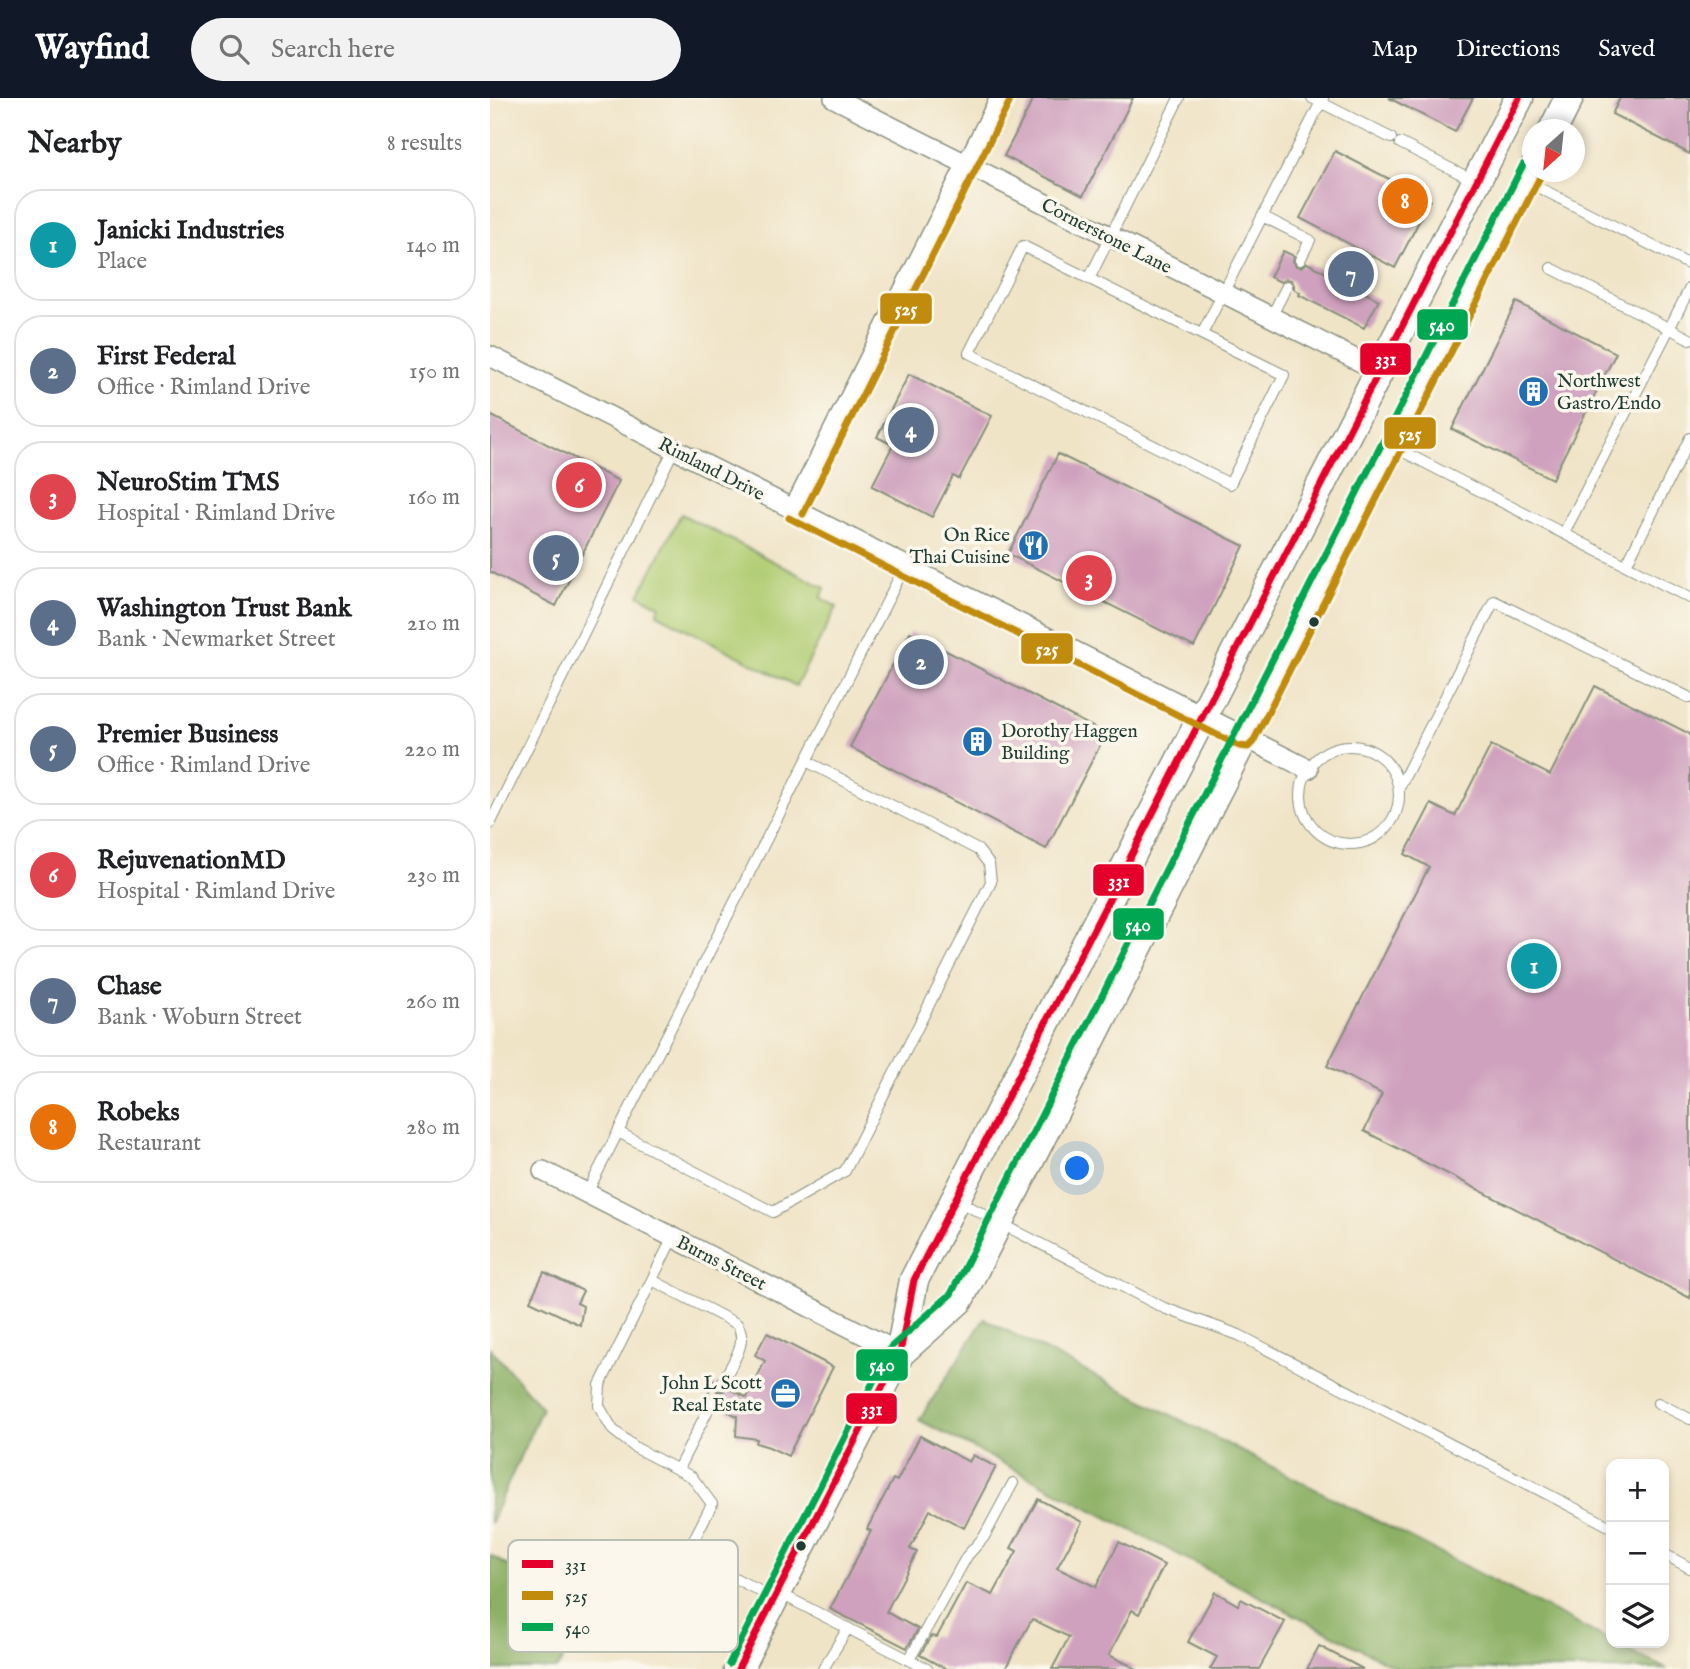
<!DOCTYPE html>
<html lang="en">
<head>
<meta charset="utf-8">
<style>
	body { margin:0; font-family:"IM FELL English",serif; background:#f2f2f2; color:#202124 }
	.controls { position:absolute; right:21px; bottom:21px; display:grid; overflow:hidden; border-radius:14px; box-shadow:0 4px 10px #0003 }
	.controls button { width:63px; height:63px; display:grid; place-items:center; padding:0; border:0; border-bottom:2px solid #e0e0e0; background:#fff; color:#202124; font:35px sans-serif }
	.compass { position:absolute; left:1032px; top:21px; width:63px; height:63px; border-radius:50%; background:#fff; box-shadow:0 4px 10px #0003; rotate:207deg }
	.you { position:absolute; left:588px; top:1071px; width:24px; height:24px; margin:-18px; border:5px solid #fff; border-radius:50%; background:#1a73e8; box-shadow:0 0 0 10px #1a73e833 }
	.badge { display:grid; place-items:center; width:46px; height:46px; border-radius:50%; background:#111827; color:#fff; font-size:23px; font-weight:700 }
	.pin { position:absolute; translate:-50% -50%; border:4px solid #fff; box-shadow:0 2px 7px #0006 }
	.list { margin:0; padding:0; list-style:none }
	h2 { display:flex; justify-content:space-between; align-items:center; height:91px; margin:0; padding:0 28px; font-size:30px }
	h2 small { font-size:23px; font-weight:400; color:#757577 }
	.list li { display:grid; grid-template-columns:46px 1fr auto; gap:21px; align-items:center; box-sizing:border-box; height:112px; margin:0 14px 14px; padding:0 14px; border:2px solid #e0e0e0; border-radius:28px }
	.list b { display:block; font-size:26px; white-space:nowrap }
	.list p { margin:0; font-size:23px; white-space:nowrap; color:#757577 }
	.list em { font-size:23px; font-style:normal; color:#757577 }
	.icon { flex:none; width:38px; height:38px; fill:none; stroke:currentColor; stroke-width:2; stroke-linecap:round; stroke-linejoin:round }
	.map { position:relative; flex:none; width:1200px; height:1571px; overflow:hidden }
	header { display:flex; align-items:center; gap:42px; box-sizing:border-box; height:98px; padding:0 35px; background:#111827; color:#fff }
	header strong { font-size:33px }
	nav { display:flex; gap:38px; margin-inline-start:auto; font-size:24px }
	.search { width:490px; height:63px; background:#f2f2f2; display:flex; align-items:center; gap:18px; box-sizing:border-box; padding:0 24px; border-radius:38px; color:#757577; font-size:26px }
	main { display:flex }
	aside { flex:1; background:#fff }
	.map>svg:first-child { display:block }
	.green { fill:#b1cd73; stroke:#688554; stroke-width:2 }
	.forest { fill:#8cb065; stroke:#56764c; stroke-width:2 }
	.building { fill:#cfa1be }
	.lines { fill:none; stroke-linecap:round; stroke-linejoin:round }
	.lane-casing { stroke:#88907e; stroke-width:12 }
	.street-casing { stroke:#88907e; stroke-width:22 }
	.secondary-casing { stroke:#88907e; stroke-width:31 }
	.lane { stroke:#fff; stroke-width:10 }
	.street { stroke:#fff; stroke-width:19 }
	.secondary { stroke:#fff; stroke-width:28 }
	.bus-1-casing { stroke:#fbf7ec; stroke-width:12 }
	.bus-2-casing { stroke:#fbf7ec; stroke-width:12 }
	.bus-3-casing { stroke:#fbf7ec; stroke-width:12 }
	.bus-1 { stroke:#e4002b; stroke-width:7 }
	.bus-2 { stroke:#c18c0d; stroke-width:7 }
	.bus-3 { stroke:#00a651; stroke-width:7 }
	.bus-dot { fill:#1f3d34; stroke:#fbf7ec; stroke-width:2.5 }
	.labels { text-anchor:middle; stroke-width:7; stroke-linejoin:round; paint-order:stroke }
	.street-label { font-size:19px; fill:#1f3d34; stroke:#fbf7ec }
	.poi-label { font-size:19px; fill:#1f3d34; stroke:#fbf7ec; text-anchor:start }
	.key { fill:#fbf7ec; stroke:#b9bfb5; stroke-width:2 }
	.key-label { font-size:19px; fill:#1f3d34 }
	.line-badge { stroke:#fbf7ec; stroke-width:2.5 }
	.badge-label { font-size:19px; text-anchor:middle; font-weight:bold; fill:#fff }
</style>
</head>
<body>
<header>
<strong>Wayfind</strong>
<div class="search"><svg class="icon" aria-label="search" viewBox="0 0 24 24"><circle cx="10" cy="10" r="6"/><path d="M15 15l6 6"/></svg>Search here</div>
<nav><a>Map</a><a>Directions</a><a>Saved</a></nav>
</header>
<main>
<aside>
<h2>Nearby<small>8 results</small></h2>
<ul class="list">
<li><span class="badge" style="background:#0f9aa8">1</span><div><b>Janicki Industries</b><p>Place</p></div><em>140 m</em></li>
<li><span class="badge" style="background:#5c6f8a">2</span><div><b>First Federal</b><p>Office · Rimland Drive</p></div><em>150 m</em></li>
<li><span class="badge" style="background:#e0444e">3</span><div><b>NeuroStim TMS</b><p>Hospital · Rimland Drive</p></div><em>160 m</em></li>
<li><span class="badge" style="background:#5c6f8a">4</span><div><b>Washington Trust Bank</b><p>Bank · Newmarket Street</p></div><em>210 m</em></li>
<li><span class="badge" style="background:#5c6f8a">5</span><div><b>Premier Business</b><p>Office · Rimland Drive</p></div><em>220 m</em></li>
<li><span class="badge" style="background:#e0444e">6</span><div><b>RejuvenationMD</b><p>Hospital · Rimland Drive</p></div><em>230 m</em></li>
<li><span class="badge" style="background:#5c6f8a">7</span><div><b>Chase</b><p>Bank · Woburn Street</p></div><em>260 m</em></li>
<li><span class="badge" style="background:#e8710a">8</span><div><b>Robeks</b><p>Restaurant</p></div><em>280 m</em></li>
</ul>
</aside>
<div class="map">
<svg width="1200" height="1571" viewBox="0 0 1200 1571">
	<rect width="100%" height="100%" fill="#fbf7ec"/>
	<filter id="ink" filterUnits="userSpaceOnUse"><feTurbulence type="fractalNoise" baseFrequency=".0143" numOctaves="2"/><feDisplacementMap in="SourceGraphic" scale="14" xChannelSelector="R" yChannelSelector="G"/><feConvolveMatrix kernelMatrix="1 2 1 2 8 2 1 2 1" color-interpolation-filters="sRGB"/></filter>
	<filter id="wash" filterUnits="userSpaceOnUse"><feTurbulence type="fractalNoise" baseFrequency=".00686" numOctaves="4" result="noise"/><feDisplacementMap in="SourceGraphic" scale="28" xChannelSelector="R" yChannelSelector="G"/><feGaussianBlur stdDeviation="1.57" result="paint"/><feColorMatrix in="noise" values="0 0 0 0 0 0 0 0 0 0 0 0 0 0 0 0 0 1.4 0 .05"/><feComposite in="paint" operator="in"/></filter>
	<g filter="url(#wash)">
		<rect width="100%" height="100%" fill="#f0e4c7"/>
		<path class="green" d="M191 416 335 490 331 500 347 509 306 588 167 516 170 508 149 497Z"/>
		<path class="forest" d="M494 1221 1121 1543V1545L1177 1571H909L429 1322Z
			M0 1250 52 1310 0 1426Z
			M0 1457 99 1518 67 1571H0Z"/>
		<g id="blocks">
			<path class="building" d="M544 0H643L593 98 514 58Z
				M899 0H983L965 34Z
				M1130 0H1200V56L1122 16Z
				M845 53 940 102 905 170 810 120Z
				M793 153 804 158 803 163 806 168 811 169 817 165 889 202 874 230 809 197 810 195 804 191V187L801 182 796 181 791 184 780 179Z
				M1026 204 1126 255 1062 381 962 331Z
				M419 276 502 318 469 381 463 378 442 419 382 388 403 347 387 339Z
				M0 317 129 383 66 508 0 474Z
				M568 356 754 448 704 549 518 456Z
				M420 534 616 636 556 751 360 649Z
				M1105 588 1200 636V1200L874 1033 892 996 837 968 939 769 915 756 941 706 965 718 1001 647 1060 677Z
				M54 1174 93 1193 87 1205 93 1208 90 1227 40 1203Z
				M277 1235 343 1269 298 1358 279 1349 266 1345 267 1341 246 1338 247 1318 228 1308 229 1303 226 1298 221 1297 215 1301 224 1283 227 1293 232 1294 238 1290 257 1300 275 1263 265 1257Z
				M430 1338 479 1364 483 1357 506 1369 474 1430 440 1412 420 1451 427 1454 396 1514 428 1531 417 1550 340 1511 381 1433 377 1431 403 1381 407 1383Z
				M548 1401 592 1424 567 1470 606 1489 629 1444 674 1467 649 1516 642 1512 619 1557 647 1571H562L579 1539 542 1521 515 1571H456L430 1557 441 1538 447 1539 476 1485 503 1497 527 1453 521 1450Z
				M725 1494 748 1507 751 1501 795 1524 769 1571H720L727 1559 698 1544Z
				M829 1548 873 1571H817Z"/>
		</g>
	</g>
	<g filter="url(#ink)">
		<use href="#blocks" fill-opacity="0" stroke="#88907e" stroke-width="2"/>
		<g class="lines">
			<defs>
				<path id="lane" d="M822 0 901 40
					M910 45 983 82
					M1038 84 1200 167
					M772 118 820 142 810 162
					M533 148 794 277 740 386 479 255Z
					M1061 170 1200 241
					M599 181 689 0
					M781 219 797 188
					M712 236 833 0
					M904 349 1200 500
					M1074 435 1200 190
					M1136 467 1200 340
					M811 697a49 49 0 1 1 98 0a49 49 0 1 1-98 0Z
					M909 690 1004 503 1200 600
					M0 726 184 351
					M128 1034 283 1114 355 1073 501 784 499 766 488 752 316 663
					M97 1095 415 468
					M468 1103 674 1210 749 1237 1121 1429
					M183 1139 110 1287 109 1308 123 1332 146 1350 202 1379 222 1406 197 1455 283 1500
					M162 1182 247 1226C260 1245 239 1269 231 1287
					M1168 1305 1200 1321
					M188 1371 222 1304
					M1174 1456 1200 1470
					M291 1496 437 1571
					M419 1562 477 1458 494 1439 523 1385
					M333 1571 358 1530"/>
				<path id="street" d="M344 0 889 273
					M0 258 818 671
					M304 411 510 0
					M53 1073 410 1255"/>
				<path id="secondary" d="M1063 32 1079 0
					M410 1255 469 1202 1042 72
					M248 1571 410 1255 424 1182 1029 0"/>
			</defs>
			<use href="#lane" class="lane-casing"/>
			<use href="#street" class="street-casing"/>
			<use href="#secondary" class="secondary-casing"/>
			<use href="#lane" class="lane"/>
			<use href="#street" class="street"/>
			<use href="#secondary" class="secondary"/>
			<defs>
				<path id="bus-1" d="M248 1571 410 1255 424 1182 1029 0"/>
				<path id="bus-2" d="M313 416 519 5
					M299 420 749 648 758 649 763 644 1051 77"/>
				<path id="bus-3" d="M239 1566 401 1249 461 1196 1033 67"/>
			</defs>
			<use href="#bus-1" class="bus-1-casing"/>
			<use href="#bus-2" class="bus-2-casing"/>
			<use href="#bus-3" class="bus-3-casing"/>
			<use href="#bus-1" class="bus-1"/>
			<use href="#bus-2" class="bus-2"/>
			<use href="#bus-3" class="bus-3"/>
		</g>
	</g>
	<defs>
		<symbol id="building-disc" viewBox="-11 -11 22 22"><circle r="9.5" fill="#1f6fb2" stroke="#fbf7ec"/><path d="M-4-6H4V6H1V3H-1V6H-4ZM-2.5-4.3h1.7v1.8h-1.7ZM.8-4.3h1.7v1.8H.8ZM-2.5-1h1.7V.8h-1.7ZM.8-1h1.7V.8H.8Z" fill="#fff"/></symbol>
		<symbol id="restaurant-disc" viewBox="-11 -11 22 22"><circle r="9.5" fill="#1f6fb2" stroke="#fbf7ec"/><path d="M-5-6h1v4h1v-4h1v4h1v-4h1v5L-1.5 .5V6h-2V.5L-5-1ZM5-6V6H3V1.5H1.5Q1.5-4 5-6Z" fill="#fff"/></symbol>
		<symbol id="office-disc" viewBox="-11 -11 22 22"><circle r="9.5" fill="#1f6fb2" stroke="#fbf7ec"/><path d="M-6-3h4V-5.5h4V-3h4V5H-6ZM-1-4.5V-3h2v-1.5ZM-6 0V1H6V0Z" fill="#fff"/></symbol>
	</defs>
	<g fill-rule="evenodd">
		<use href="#building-disc" x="1026" y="276" width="35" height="35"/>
		<use href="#restaurant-disc" x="526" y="430" width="35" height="35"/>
		<use href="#building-disc" x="470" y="626" width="35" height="35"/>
		<use href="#office-disc" x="278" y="1278" width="35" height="35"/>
	</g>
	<g class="bus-dot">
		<circle cx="824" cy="524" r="6"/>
		<circle cx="311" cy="1448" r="6"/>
	</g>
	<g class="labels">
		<g class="street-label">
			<text transform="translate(617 137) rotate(27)" y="7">Cornerstone Lane</text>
			<text transform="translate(222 370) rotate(27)" y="7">Rimland Drive</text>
			<text transform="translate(232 1164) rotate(27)" y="7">Burns Street</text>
		</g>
		<g class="poi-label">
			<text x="1067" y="289">Northwest<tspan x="1067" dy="22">Gastro/Endo</tspan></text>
			<text x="520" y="443" text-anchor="end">On Rice<tspan x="520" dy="22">Thai Cuisine</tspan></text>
			<text x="511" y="639">Dorothy Haggen<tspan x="511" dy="22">Building</tspan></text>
			<text x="272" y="1291" text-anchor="end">John L Scott<tspan x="272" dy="22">Real Estate</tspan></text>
		</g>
	</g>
	<rect x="18" y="1442" width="230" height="112" rx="10" class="key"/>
	<rect x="32" y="1462" width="31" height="8" fill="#e4002b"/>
	<rect x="32" y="1493" width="31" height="9" fill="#c18c0d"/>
	<rect x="32" y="1525" width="31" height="8" fill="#00a651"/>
	<g class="key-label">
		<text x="75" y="1473">331</text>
		<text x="75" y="1504">525</text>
		<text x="75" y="1536">540</text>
	</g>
	<g class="line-badge">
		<rect x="389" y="194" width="54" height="33" rx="7" fill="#c18c0d"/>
		<rect x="926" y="210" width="53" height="33" rx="7" fill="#00a651"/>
		<rect x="869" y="244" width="53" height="34" rx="7" fill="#e4002b"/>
		<rect x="893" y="318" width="54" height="34" rx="7" fill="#c18c0d"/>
		<rect x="530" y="534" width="54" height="33" rx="7" fill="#c18c0d"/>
		<rect x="602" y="765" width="53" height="34" rx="7" fill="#e4002b"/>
		<rect x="622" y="809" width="53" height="34" rx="7" fill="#00a651"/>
		<rect x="365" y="1250" width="54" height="34" rx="7" fill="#00a651"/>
		<rect x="355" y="1294" width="53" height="33" rx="7" fill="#e4002b"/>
	</g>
	<g class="badge-label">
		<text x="416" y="217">525</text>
		<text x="952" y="233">540</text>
		<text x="896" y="267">331</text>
		<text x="920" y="342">525</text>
		<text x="557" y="557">525</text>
		<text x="629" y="789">331</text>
		<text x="648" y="833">540</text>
		<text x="392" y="1273">540</text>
		<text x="382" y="1317">331</text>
	</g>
</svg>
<div class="controls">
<button>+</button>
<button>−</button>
<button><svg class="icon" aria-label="layers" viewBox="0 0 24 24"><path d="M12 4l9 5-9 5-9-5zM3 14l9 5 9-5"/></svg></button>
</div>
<svg class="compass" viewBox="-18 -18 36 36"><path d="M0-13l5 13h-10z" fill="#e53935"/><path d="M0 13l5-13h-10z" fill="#757577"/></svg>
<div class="you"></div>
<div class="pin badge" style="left:1044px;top:868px;background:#0f9aa8">1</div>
<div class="pin badge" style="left:431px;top:564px;background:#5c6f8a">2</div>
<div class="pin badge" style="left:599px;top:480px;background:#e0444e">3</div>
<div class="pin badge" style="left:421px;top:332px;background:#5c6f8a">4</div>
<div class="pin badge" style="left:66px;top:460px;background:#5c6f8a">5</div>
<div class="pin badge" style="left:89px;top:387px;background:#e0444e">6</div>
<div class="pin badge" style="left:861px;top:176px;background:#5c6f8a">7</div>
<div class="pin badge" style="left:915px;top:103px;background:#e8710a">8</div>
</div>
</main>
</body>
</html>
